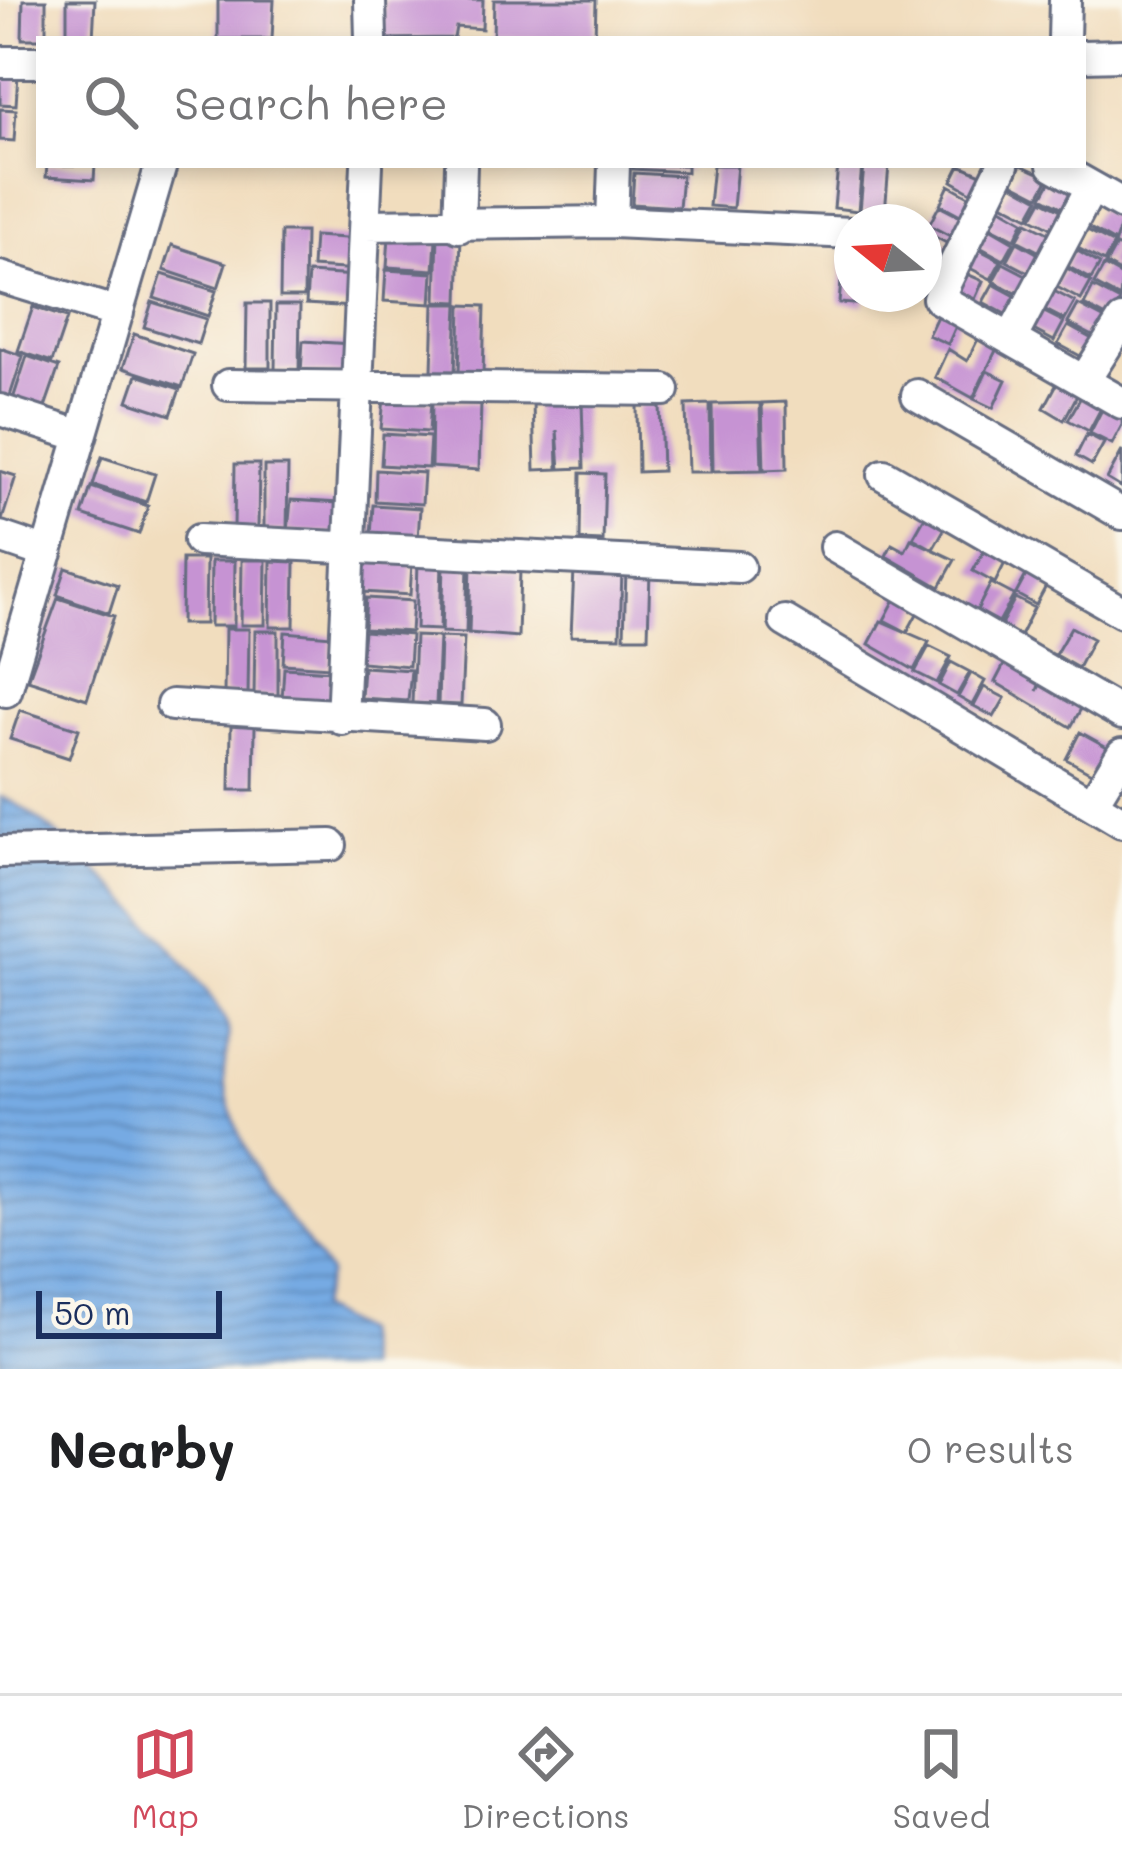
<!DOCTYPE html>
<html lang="en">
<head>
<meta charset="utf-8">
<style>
	body { margin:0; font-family:Mali,sans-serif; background:#f2f2f2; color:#202124 }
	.compass { position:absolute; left:834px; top:204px; width:108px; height:108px; border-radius:50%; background:#fff; box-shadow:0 6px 18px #0003; rotate:288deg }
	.scale { position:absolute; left:36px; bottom:30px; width:186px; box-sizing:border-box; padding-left:12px; border:6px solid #1b2f5e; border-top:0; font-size:33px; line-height:42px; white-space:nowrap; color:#1b2f5e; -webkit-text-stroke:9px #fbf7ec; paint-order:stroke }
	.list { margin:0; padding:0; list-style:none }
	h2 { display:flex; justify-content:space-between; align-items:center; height:156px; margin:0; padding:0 48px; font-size:51px }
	h2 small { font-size:39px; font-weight:400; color:#757577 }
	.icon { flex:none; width:66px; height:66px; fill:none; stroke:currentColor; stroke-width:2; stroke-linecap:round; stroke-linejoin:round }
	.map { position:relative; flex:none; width:1122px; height:1369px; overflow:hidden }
	.search { position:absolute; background:#fff; box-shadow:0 6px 18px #0003; left:36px; right:36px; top:36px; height:132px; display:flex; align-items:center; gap:30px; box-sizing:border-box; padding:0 42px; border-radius:0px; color:#757577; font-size:45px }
	.sheet { height:324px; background:#fff }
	nav { display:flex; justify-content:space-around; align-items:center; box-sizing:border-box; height:168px; border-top:3px solid #e0e0e0; background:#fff; font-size:33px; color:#757577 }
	nav a { display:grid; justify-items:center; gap:6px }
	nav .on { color:#d1495b }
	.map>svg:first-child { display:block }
	.water { fill:url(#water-rules); stroke:#486ca0; stroke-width:3 }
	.building { fill:#c693d3 }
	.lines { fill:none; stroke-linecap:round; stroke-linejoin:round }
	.minor-casing { stroke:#666c80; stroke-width:36 }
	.minor { stroke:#fff; stroke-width:30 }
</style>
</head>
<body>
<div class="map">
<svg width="1122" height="1369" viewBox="0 0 1122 1369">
	<defs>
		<pattern id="water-rules" width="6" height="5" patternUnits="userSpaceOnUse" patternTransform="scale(3)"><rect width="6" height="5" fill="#76aae3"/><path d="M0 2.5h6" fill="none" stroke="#608bbb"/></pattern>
	</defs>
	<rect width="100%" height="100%" fill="#fbf7ec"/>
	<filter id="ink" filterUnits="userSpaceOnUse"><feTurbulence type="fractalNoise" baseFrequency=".00833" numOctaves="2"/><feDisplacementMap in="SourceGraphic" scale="24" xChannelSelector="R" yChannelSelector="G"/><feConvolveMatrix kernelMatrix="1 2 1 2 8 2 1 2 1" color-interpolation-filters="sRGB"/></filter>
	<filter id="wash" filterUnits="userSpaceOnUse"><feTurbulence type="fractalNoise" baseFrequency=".004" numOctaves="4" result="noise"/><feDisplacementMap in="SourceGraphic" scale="48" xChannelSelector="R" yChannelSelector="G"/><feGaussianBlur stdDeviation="2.7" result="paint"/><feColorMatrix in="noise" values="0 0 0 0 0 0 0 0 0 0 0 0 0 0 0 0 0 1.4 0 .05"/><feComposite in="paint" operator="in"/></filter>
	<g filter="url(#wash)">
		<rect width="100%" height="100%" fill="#f1ddbe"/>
		<path class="water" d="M0 797C43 806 219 986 228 1029 231 1046 221 1066 224 1083 242 1167 280 1206 329 1273L318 1308 361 1332 366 1369H0Z"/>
		<g id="blocks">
			<path class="building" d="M23 0H46V39H22Z
				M67 0H95L93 39H67Z
				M218 0H274L272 39H218Z
				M385 0H483L482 29 456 27 454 38 381 39Z
				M494 0H596L595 39H493Z
				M0 73 18 74 16 105 0 104Z
				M0 109 16 110 14 141 0 140Z
				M47 165H95L94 180 46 177Z
				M633 165H687V172L633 169Z
				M713 165H737L733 208 709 206Z
				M838 165H862L858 211 834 208Z
				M864 165H889L885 213 860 211Z
				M960 165 988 177 978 196 952 181Z
				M1021 165 1049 178 1039 196 1012 182Z
				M634 173 682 176 679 207 632 204Z
				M1052 179 1079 193 1069 211 1042 197Z
				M1012 184 1039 199 1029 217 1002 203Z
				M949 185 976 200 966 218 940 204Z
				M1042 200 1068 214 1059 232 1032 218Z
				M939 206 966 220 956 239 929 225Z
				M998 206 1024 221 1015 239 988 225Z
				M1098 209 1122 222 1115 242 1088 227Z
				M1027 222 1054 236 1044 254 1017 240Z
				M988 227 1014 242 1004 260 978 246Z
				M1087 230 1114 244 1104 262 1078 248Z
				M924 231 952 246 942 264 924 255Z
				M281 232H305L304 297H280Z
				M438 235H461L459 302 436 301Z
				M314 236 361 239 359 270 312 267Z
				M389 236 436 239 434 270 387 267Z
				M845 238 852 239V294H865L864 305 839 303Z
				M1017 242 1044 257 1034 275 1007 261Z
				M172 245 226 263 218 288 164 270Z
				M1116 246 1122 249V273L1106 264Z
				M974 247 1001 261 991 279 964 265Z
				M1074 249 1100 264 1091 279 1065 265Z
				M1003 263 1030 277 1020 295 993 281Z
				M1104 266 1122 276 1120 298 1094 284Z
				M1065 267 1091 282 1081 300 1055 286Z
				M386 270 433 273 431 304 384 301Z
				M960 271 983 281 975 299 952 288Z
				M308 273 356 276 353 307 306 304Z
				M162 274 216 291 208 316 154 298Z
				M993 284 1019 298 1009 316 983 302Z
				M1093 287 1120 301 1110 319 1084 305Z
				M1048 288 1075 302 1065 320 1038 306Z
				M152 302 206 319 198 344 144 327Z
				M247 303H270V368H246Z
				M434 304H458L455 371H432Z
				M276 305H300L299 371 275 370Z
				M461 305 485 306 483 373 459 372Z
				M1078 305 1105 319 1095 337 1068 323Z
				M33 307 67 318 52 362 18 351Z
				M941 308 960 317 948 344 928 335Z
				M1038 309 1064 322 1054 341 1028 327Z
				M1068 326 1094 340 1084 358 1058 344Z
				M983 329 1002 338 973 398 935 377 948 349 967 361Z
				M134 334 193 354 182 387 123 368Z
				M303 341 351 344 348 375 301 372Z
				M0 348 23 356 9 399 0 396Z
				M27 356 59 367 44 410 13 399Z
				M987 371 1006 380 993 408 974 399Z
				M137 375 180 389 171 415 128 401Z
				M1060 378 1081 388 1064 420 1044 408Z
				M1086 388 1106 399 1089 431 1068 420Z
				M384 398 431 401 429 432 381 429Z
				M1108 398 1122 405V425L1112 444 1090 433Z
				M432 400 481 403 479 470 431 467Z
				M582 401 584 468 560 469 557 430 558 469 535 470 533 403Z
				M786 402 787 469 764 470 762 403Z
				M760 403 762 470 713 471 712 404Z
				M660 404 662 471 638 472 637 405Z
				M710 404 711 472H688L686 405Z
				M383 434 430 437 428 468 381 465Z
				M1087 434 1104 443 1092 465 1076 456Z
				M1122 451V488L1107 479Z
				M102 457 155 474 146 502 93 485Z
				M235 464H259L258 529H234Z
				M264 466H288L287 531H264Z
				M376 470 424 473 422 504 375 501Z
				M0 471 16 476 1 523H0Z
				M581 473 605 474 603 541 580 540Z
				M91 487 148 506 139 534 82 515Z
				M291 500 338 503 336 534 288 531Z
				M373 505 420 508 418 539 371 536Z
				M930 508 950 519 933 549 913 538Z
				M911 539 955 560 940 587 886 556 892 544 905 551Z
				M988 544 1009 555 995 583 973 571Z
				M182 559H206L205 624H181Z
				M242 560H266L265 625H241Z
				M211 561H235L234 626H210Z
				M271 561 295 562 294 627H270Z
				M365 561 412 563 410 595 363 592Z
				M418 562 442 563 440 630 416 629Z
				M1032 564 1052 575 1036 605 1016 594Z
				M444 565 468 566 466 633 442 632Z
				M471 566 520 570 518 637 469 633Z
				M66 568 118 585 109 613 57 595Z
				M574 570H622L620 637 571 636Z
				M626 570 650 571 648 637H624Z
				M991 583 1014 595 999 622 977 610Z
				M901 588 924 601 907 632 884 620Z
				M58 598 114 616 87 699 28 680Z
				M366 598 413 601 411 632 364 629Z
				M1015 598 1034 608 1020 636 1000 626Z
				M881 621 929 642 914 670 869 644Z
				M1071 627 1093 639 1078 668 1055 655Z
				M225 629H249L248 695 224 694Z
				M255 631H278V697L254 696Z
				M364 631 411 635 409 666 361 662Z
				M285 632 332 636 330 667 283 664Z
				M415 636 439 637 436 704 412 703Z
				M440 637 464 638 461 705 438 704Z
				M929 646 951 657 937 683 915 672Z
				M1008 657 1042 676 1037 691 1045 675 1088 696 1071 727 995 682Z
				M951 662 970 672 957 695 939 685Z
				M363 667 411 670 408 701 361 698Z
				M284 668 332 671 330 702 282 699Z
				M971 673 985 681 972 705 958 697Z
				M984 687 1005 698 994 717 974 706Z
				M20 710 79 729 69 758 10 739Z
				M231 725H255L254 790H230Z
				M1080 732 1109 748 1095 775 1066 759Z"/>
		</g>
	</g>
	<g filter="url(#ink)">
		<use href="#blocks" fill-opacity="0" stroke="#666c80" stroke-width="3"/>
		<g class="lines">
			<defs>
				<path id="minor" d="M370 0 371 39
					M1064 39 1065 0
					M1083 56 1122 55
					M0 62H39
					M1003 165 938 298 1122 403
					M1053 165 1122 204
					M612 222 614 165
					M365 225 612 222 852 233
					M459 227 461 165
					M0 277 118 313
					M1011 339 1091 188
					M1084 381 1122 321
					M228 385 664 390
					M917 395 1122 514
					M0 410 81 436
					M884 475 1122 612
					M0 537 47 553
					M199 540 739 567
					M835 547 1122 714
					M785 621 1122 822
					M0 689 6 691 161 165
					M172 705 485 724
					M342 719 367 165
					M1092 804 1122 754
					M0 852 331 845"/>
			</defs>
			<use href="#minor" class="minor-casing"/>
			<use href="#minor" class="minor"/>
		</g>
	</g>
</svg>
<svg class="compass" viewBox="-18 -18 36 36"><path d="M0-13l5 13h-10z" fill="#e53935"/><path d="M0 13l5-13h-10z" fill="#757577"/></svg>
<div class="scale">50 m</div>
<div class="search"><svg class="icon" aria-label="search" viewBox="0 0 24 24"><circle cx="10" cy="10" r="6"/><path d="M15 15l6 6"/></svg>Search here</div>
</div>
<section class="sheet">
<h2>Nearby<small>0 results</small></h2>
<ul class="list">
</ul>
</section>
<nav>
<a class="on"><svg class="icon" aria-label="map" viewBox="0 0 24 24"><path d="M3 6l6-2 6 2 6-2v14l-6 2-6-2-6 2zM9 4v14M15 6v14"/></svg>Map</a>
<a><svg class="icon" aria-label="directions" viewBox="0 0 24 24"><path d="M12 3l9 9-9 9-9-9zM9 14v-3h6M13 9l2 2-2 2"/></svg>Directions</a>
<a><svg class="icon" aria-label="saved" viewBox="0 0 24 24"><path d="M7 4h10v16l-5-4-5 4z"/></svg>Saved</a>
</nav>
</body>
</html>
